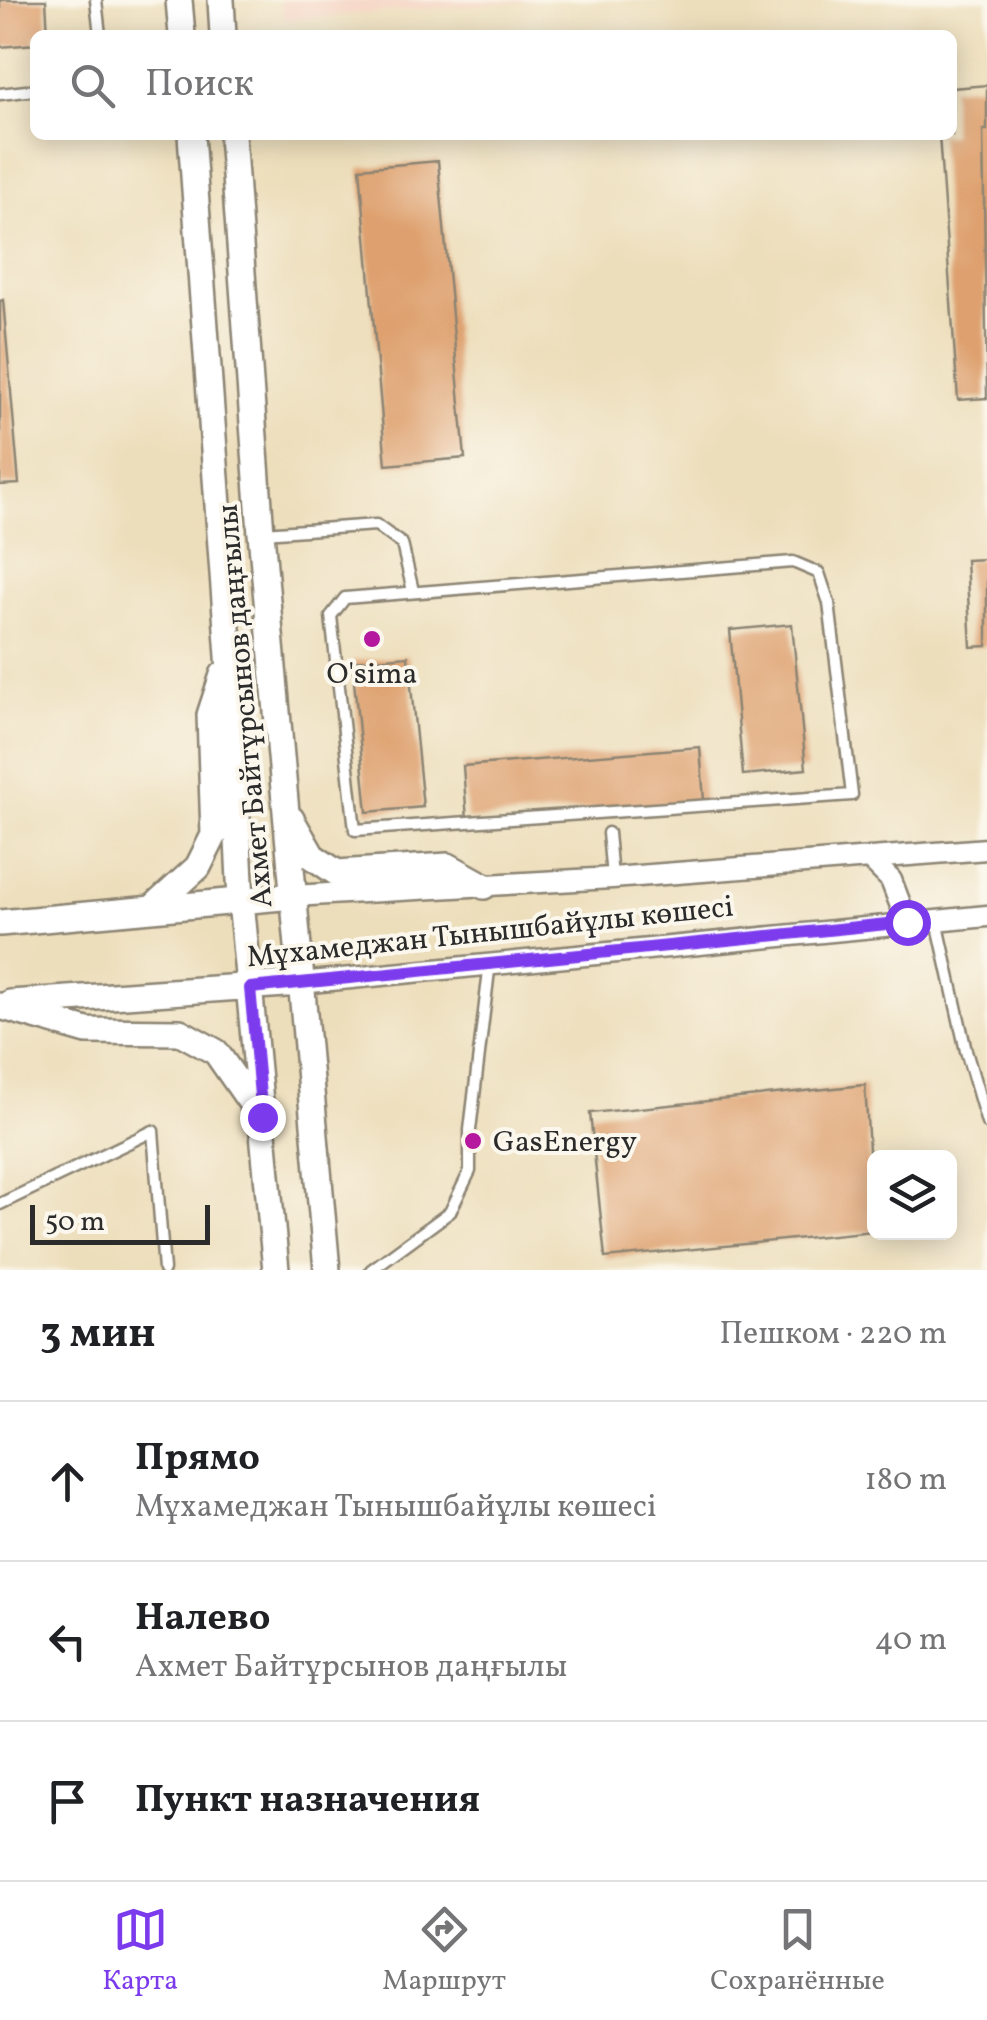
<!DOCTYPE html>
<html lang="ru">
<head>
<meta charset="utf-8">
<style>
	body { margin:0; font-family:Vollkorn,serif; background:#f6f6f6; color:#202124 }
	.controls { position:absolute; right:30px; bottom:30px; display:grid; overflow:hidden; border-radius:15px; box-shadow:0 5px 25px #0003 }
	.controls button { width:90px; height:90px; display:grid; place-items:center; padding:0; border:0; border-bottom:2px solid #e0e0e0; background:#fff; color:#202124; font:50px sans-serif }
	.scale { position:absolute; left:30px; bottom:25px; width:180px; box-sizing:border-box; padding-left:10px; border:5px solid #2b2b2b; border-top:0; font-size:28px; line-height:35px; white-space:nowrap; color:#2b2b2b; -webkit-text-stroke:8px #fbf7ec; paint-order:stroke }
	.stop { position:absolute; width:30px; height:30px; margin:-22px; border:8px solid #7c3aed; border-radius:50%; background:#fff }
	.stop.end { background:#7c3aed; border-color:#fff; box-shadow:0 2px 10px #0008 }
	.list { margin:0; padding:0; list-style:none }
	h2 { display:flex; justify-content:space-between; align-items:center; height:130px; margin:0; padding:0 40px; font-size:42px }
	h2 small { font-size:32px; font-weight:400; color:#757577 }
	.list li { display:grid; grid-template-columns:65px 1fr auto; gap:30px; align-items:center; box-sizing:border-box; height:160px; padding:0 40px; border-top:2px solid #e0e0e0 }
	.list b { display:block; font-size:38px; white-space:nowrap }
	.list p { margin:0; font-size:32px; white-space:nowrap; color:#757577 }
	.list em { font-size:32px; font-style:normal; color:#757577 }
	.icon { flex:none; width:55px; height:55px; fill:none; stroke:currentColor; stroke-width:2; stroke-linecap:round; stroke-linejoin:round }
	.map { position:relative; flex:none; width:987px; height:1270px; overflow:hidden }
	.search { position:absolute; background:#fff; box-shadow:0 5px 25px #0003; left:30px; right:30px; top:30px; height:110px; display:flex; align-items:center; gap:25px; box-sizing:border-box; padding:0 35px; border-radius:15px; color:#757577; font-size:38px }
	.sheet { height:610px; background:#fff }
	nav { display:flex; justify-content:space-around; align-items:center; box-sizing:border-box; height:140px; border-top:2px solid #e0e0e0; background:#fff; font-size:28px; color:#757577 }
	nav a { display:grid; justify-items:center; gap:5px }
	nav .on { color:#7c3aed }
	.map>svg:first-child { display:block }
	.built { fill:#f5d3c2 }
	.building { fill:#dea06e }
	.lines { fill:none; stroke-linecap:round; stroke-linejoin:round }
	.service-casing { stroke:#8c8473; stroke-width:15 }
	.minor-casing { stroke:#8c8473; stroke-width:25 }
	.tertiary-casing { stroke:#8c8473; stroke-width:30 }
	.service { stroke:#fff; stroke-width:10 }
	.minor { stroke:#fff; stroke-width:20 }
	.tertiary { stroke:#fff; stroke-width:25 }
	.route { stroke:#7c3aed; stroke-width:12 }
	.poi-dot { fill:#b5179e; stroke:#fbf7ec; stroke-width:4 }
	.labels { text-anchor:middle; stroke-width:8; stroke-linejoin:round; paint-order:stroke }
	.poi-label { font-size:30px; fill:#2b2b2b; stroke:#fbf7ec }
	.street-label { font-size:30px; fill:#2b2b2b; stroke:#fbf7ec }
</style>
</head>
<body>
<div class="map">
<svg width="987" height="1270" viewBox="0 0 987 1270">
	<rect width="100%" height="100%" fill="#fbf7ec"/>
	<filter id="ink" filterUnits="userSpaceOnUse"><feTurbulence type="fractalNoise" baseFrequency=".01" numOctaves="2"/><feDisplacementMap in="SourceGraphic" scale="20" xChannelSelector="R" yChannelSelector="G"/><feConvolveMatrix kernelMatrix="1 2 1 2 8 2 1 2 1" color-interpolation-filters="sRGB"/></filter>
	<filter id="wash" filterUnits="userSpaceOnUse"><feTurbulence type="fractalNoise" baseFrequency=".0048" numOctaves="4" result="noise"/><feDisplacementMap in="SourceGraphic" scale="40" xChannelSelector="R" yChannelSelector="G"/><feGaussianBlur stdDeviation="2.25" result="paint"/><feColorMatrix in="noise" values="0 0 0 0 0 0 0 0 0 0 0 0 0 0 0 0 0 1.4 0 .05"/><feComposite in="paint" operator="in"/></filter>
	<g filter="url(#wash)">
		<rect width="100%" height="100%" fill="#eddebb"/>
		<path class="built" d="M281 0H544L283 20Z"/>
		<g id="blocks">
			<path class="building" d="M0 0H46L48 35H35V44L0 47Z
				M987 85V130H983L987 398 958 400 939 135H952V88Z
				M438 161 465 458 386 465 360 168Z
				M3 300 19 484 0 485V301Z
				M987 559V646L971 647 966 560Z
				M792 624 806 769 743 775 730 630Z
				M408 656 423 807 367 812 352 661Z
				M700 747 704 801 467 820 463 766Z
				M865 1085 874 1231 605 1258 590 1113Z"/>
		</g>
	</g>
	<g filter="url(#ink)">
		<use href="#blocks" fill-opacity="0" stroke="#8c8473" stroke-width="2.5"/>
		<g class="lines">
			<defs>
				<path id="service" d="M96 0 100 35
					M0 94 35 90
					M263 533 376 525 402 544 413 591
					M793 562 819 573 829 603 852 795 355 830 331 616 345 598Z
					M608 833 612 877
					M937 921 966 1051 987 1123
					M0 1204 153 1131 164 1270
					M371 1270 450 1212 470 1171V1130L490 962"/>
				<path id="minor" d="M869 858 891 880 907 922
					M293 896 612 878 987 849
					M300 983 987 916"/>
				<path id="tertiary" d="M179 0 182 35
					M221 0 223 35
					M191 135 229 656 241 901 276 1270
					M232 135 261 533 327 1270
					M291 819 312 856 337 873 448 866 484 886
					M154 907 198 867 214 835 210 715 223 675
					M0 923 293 896
					M10 1003 300 983
					M0 1006 87 1031 180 1032 216 1052 259 1114"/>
			</defs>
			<use href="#service" class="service-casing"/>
			<use href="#minor" class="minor-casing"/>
			<use href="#tertiary" class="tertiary-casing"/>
			<use href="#service" class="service"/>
			<use href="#minor" class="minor"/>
			<use href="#tertiary" class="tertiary"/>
		</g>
	</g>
	<g class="lines" filter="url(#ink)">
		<path class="route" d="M262 1117 250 988 907 922"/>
	</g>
	<g class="poi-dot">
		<circle cx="372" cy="639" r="10"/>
		<circle cx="473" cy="1141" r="10"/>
	</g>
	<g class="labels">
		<g class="poi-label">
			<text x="372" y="683">O'sima</text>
			<text x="493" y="1151" text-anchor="start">GasEnergy</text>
		</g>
		<g class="street-label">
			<text transform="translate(244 706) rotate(-95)" y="10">Ахмет Байтұрсынов даңғылы</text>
			<text transform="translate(490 931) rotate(-6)" y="10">Мұхамеджан Тынышбайұлы көшесі</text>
		</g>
	</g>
</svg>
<div class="controls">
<button><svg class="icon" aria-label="layers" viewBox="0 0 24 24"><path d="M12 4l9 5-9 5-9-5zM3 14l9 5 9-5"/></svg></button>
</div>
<div class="scale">50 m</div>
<div class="stop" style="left:907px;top:922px"></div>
<div class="stop end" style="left:262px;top:1117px"></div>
<div class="search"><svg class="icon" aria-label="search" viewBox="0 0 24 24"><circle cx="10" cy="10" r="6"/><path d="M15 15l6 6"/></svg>Поиск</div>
</div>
<section class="sheet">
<h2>3 мин<small>Пешком · 220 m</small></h2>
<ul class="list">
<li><svg class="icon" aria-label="ahead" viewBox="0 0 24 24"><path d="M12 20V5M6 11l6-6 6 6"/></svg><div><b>Прямо</b><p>Мұхамеджан Тынышбайұлы көшесі</p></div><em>180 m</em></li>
<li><svg class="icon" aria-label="left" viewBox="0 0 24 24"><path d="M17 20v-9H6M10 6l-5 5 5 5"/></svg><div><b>Налево</b><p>Ахмет Байтұрсынов даңғылы</p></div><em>40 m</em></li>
<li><svg class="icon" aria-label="arrive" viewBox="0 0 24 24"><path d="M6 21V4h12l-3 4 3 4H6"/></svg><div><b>Пункт назначения</b></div></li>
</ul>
</section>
<nav>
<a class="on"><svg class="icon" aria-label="map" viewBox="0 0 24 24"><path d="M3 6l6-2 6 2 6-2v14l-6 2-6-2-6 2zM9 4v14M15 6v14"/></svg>Карта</a>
<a><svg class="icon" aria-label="directions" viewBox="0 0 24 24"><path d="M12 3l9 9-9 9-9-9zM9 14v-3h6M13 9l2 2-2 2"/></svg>Маршрут</a>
<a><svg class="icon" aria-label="saved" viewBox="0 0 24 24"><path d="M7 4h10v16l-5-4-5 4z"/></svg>Сохранённые</a>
</nav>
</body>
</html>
